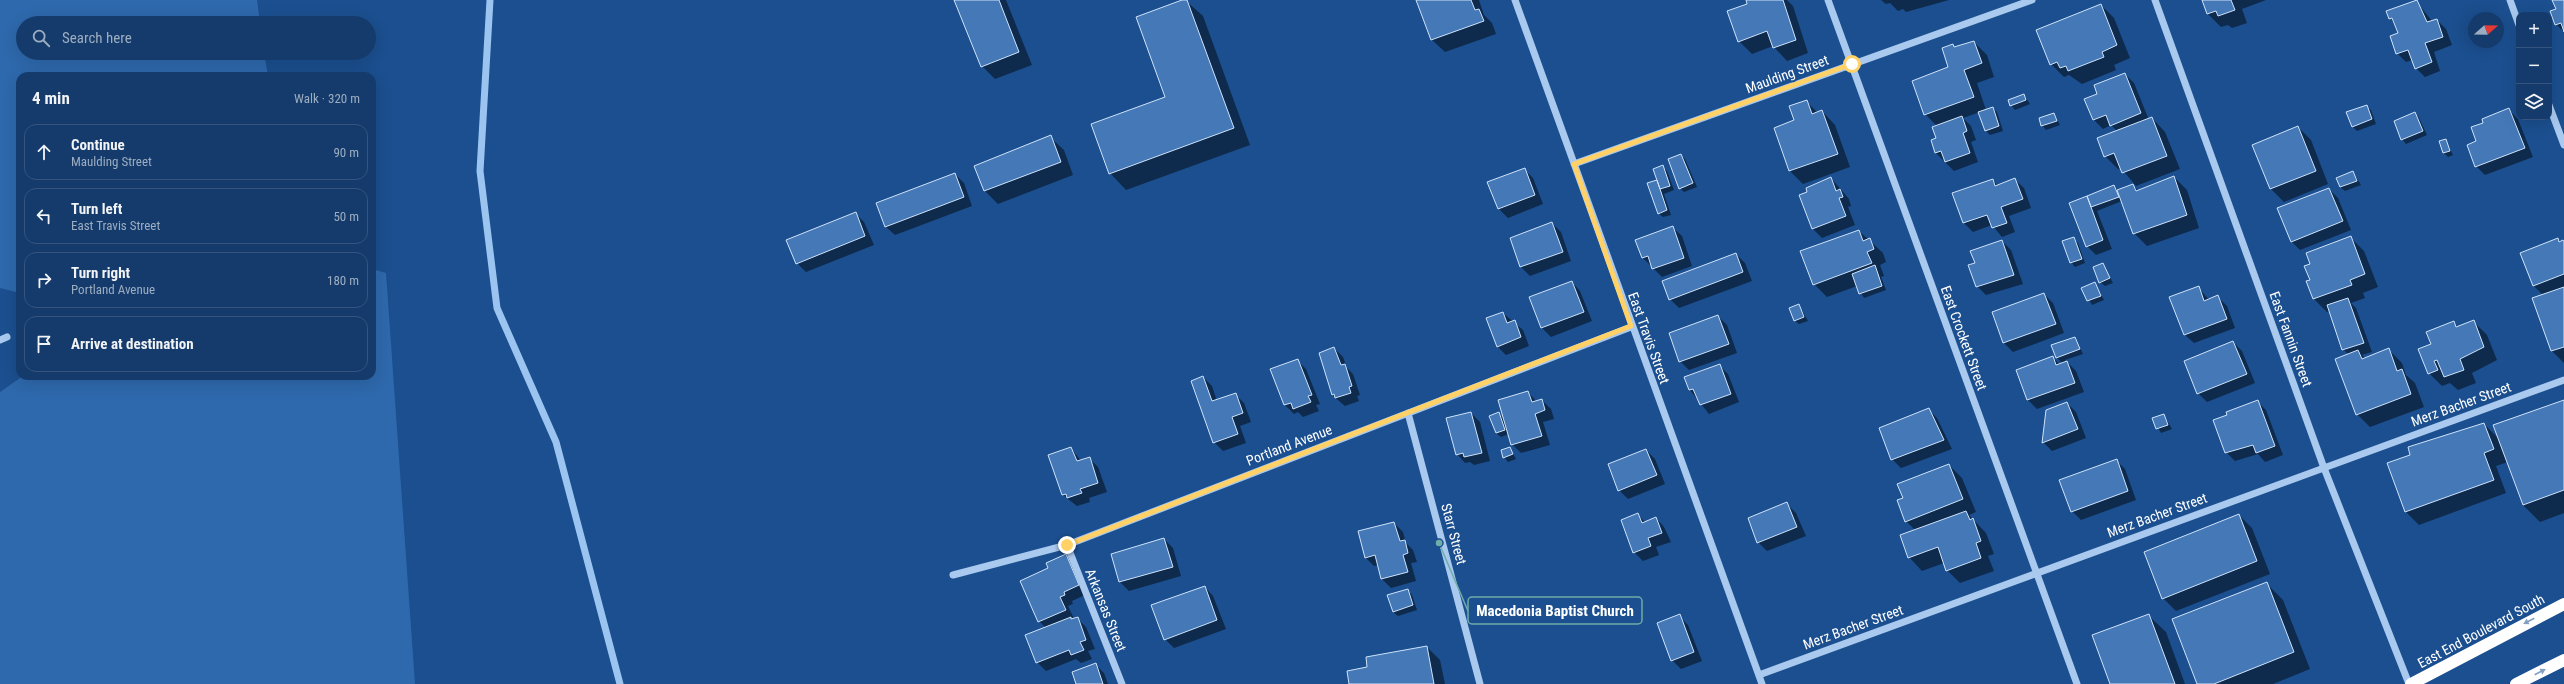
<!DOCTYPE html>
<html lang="en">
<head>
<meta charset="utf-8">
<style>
	body { margin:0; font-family:"Roboto Condensed",sans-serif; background:#1d4271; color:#f1f3f6 }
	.controls { position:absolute; right:12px; top:12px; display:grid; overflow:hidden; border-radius:8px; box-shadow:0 4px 16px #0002 }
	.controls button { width:36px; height:36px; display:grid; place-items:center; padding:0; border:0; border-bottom:1px solid #33557e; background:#143b6b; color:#f1f3f6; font:20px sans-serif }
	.compass { position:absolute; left:2468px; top:12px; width:36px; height:36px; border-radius:50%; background:#143b6b; box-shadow:0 4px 16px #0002; rotate:70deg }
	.stop { position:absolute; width:12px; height:12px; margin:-9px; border:3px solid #ffd166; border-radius:50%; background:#fff }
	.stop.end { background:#ffd166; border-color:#fff; box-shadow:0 1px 4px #0008 }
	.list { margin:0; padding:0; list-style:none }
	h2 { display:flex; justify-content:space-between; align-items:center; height:52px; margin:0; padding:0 16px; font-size:17px }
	h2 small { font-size:13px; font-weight:400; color:#9dadc1 }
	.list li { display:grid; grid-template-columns:26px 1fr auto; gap:12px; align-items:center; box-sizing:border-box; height:56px; margin:0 8px 8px; padding:0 8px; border:1px solid #33557e; border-radius:12px }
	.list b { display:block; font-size:15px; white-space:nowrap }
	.list p { margin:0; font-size:13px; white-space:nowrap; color:#9dadc1 }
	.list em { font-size:13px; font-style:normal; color:#9dadc1 }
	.icon { flex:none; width:22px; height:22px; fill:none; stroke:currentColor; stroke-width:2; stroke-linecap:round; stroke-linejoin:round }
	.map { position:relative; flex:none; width:2564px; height:684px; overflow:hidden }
	.search { position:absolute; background:#143b6b; box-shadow:0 4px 16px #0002; left:16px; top:16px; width:360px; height:44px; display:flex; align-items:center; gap:10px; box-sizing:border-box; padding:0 14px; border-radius:22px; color:#9dadc1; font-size:15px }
	.panel { position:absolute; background:#143b6b; box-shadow:0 4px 16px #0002; left:16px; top:72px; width:360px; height:308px; border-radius:12px }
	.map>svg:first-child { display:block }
	.green { fill:#2e69ad }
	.shadow { fill:#0007; fill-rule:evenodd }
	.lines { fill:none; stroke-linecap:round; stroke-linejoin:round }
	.stream { stroke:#9cc4f0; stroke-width:7 }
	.building { fill:#4478b7; stroke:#cfe3fa }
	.minor { stroke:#a9c9ee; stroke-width:7 }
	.highway { stroke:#fff; stroke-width:12 }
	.oneway { fill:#829ec1 }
	.route { stroke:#ffd166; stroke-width:5 }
	.labels { text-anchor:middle; stroke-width:4; stroke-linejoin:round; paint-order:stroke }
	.street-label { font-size:14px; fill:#fff; stroke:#1b4f8f }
	.leader { fill:none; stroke:#6fada8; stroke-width:1.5 }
	.callout-dot { fill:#6fada8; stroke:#1b4f8f; stroke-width:1.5 }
	.callout { fill:#1b4f8f; stroke:#6fada8; stroke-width:1.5 }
	.callout-label { font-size:15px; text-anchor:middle; font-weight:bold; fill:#fff }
</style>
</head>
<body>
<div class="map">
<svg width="2564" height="684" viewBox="0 0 2564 684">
	<rect width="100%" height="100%" fill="#1b4f8f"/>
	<path class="green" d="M0 0H257L260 23H23V53H264L268 76H20V293L0 288Z
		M372 269 386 273 415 684H0V392L23 376H372Z"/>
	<path class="shadow" d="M955 0H1006L1032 65 995 79 982 66Z
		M1185 0 1203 16 1250 145 1126 190 1110 173 1166 97Z
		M1417 0H1479L1484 15 1492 23 1496 34 1445 52 1431 39Z
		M1747 0H1787L1793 6 1808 53 1787 61 1773 46 1752 54 1739 41 1748 4Z
		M1881 0H1949L1906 12 1903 9 1898 11 1890 3 1886 4Z
		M2203 0H2266L2242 9 2247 23 2232 28 2228 25 2221 27 2208 14Z
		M2554 0H2564V32L2556 24 2557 10Z
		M2416 1 2432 21 2437 20 2446 29 2452 45 2434 52 2440 71 2425 77 2416 68 2413 60 2406 62 2397 53 2399 34 2388 12Z
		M2101 5 2114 18 2130 58 2114 65 2116 70 2082 84 2069 75 2064 77 2051 64Z
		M1974 42 1987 55 1994 77 1977 83 1986 110 1993 108 1997 112 2003 131 1990 135 1986 131 1980 112 1963 118 1971 126 1976 140 1971 142 1978 162 1954 171 1936 153 1932 140 1937 138V126L1925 114 1950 68 1953 45 1956 48Z
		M2125 74 2134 83 2149 120 2152 118 2165 132 2180 169 2136 186 2121 168 2118 169 2105 156 2117 131 2111 125 2103 129 2094 120 2085 99 2099 94ZM2119 152 2111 155V153Z
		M2024 95 2030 104 2015 110 2011 105Z
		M1806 101 1818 113 1822 111 1835 125 1850 167 1803 184 1790 171 1775 128 1796 121Z
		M2366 106 2371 110 2376 124 2357 131 2352 126Z
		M2509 110 2518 119 2533 157 2485 175 2476 166 2477 142 2485 123Z
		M2415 113 2419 118 2427 135 2406 144 2402 139Z
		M2054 114 2060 125 2046 130 2042 125Z
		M2298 127 2311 140 2328 184 2284 202 2271 189Z
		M1050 137 1064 150 1073 175 998 204 985 191Z
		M2445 140 2453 155 2448 157 2444 153Z
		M1681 155 1685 159 1697 187 1684 192 1680 188Z
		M1662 166 1667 171 1674 190 1664 194 1671 215 1663 217 1658 213V180Z
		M1524 169 1533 178 1543 204 1508 218 1499 209 1489 183Z
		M2353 172 2361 185 2345 191 2340 187Z
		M955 174 964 183 972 206 895 235 886 227Z
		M2174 177 2187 190 2199 228 2147 246 2134 233 2122 201 2097 211 2112 249 2096 255 2087 246 2070 203 2114 187 2118 190 2132 185 2139 191Z
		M1831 178 1849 199 1851 206 1848 207 1855 225 1822 238 1813 229 1800 196Z
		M1993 180 1998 186 2015 180 2024 188 2031 208 2009 216 2015 232 2002 237 1992 225 1973 232 1964 223 1954 194Z
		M2329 189 2338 198 2351 230 2300 250 2291 241Z
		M856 214 864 222 874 245 806 272 797 263Z
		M1552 223 1561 232 1571 261 1530 276 1521 267 1511 238Z
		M1673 228 1682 236 1692 266 1662 277 1643 258 1637 240Z
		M1859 231 1883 253 1886 262 1880 265 1884 276 1881 277 1886 290 1864 298 1857 286 1827 297 1814 284Z
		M2073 238 2078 243 2085 263 2075 267 2071 262Z
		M2351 238 2364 251 2378 287 2363 293 2365 298 2351 303 2356 308 2372 352 2362 355 2365 358 2389 350 2402 363 2406 375 2415 383 2424 407 2370 427 2357 414 2349 355 2343 349 2330 311 2327 312 2314 299 2311 280V264Z
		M2557 240 2564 242V363L2552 351 2533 299 2543 295 2533 285Z
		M2002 241 2011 250 2023 284 1986 295 1977 286 1976 264Z
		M1736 254 1745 263 1752 281 1679 308 1670 299Z
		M2103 264 2113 283 2105 286 2100 282Z
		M1572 282 1580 291 1592 321 1551 337 1542 328Z
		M2095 284 2104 300 2092 305 2083 289Z
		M2198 287 2209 300 2218 297 2227 306 2235 328 2194 343 2185 335Z
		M2044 294 2053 303 2064 333 2013 352 2004 343 1993 313Z
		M1799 305 1808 321 1799 324 1794 320Z
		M1503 313 1523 330 1529 346 1506 355 1497 346Z
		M1718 316 1727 325 1737 353 1689 370 1680 361Z
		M2453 322 2458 327 2474 322 2487 335 2497 360 2472 373 2476 383 2458 390 2450 383 2442 386 2429 373 2432 345Z
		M2075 338 2083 354 2065 360 2076 371 2084 392 2037 409 2028 400 2017 370 2052 357 2060 364 2062 363 2057 358Z
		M2233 342 2242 351 2255 383 2207 402 2198 393Z
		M1334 348 1343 357 1347 368 1353 374 1360 395 1357 396 1359 401 1345 406 1332 395Z
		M1297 360 1306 369 1320 404 1316 405 1319 411 1303 417 1298 412 1294 414 1285 405 1272 370Z
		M1719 365 1728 374 1739 402 1709 414 1690 390 1685 378Z
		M1203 377 1212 386 1217 401 1235 394 1244 403 1251 422 1240 426 1246 443 1223 451 1214 442Z
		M1528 392 1537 402 1542 400 1551 409 1554 419 1543 422 1550 445 1521 453 1512 444 1509 434 1501 437 1496 433 1491 417 1499 414 1504 419Z
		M2257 401 2266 410 2283 455 2265 462 2258 454 2235 461 2226 452 2228 416Z
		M2564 401V513L2540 522 2523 505 2508 462 2496 466 2506 493 2419 525 2406 512 2389 463 2412 455 2409 448 2484 424 2500 440Z
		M2067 403 2076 412 2086 438 2052 451 2043 442Z
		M1928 409 1937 418 1952 449 1901 468 1892 459Z
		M1471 413 1480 422 1490 461 1474 465 1470 462 1465 463 1457 454Z
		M2164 415 2172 429 2161 433 2153 419Z
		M1071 448 1081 461 1089 458 1098 467 1107 492 1089 498 1090 502 1077 506 1063 495Z
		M1510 448 1516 459 1508 462 1504 457Z
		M1646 450 1655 459 1665 484 1628 499 1619 490Z
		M2116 460 2125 469 2136 500 2081 520 2072 511Z
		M1949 465 1962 478 1976 512 1969 515 1986 533 1994 554 1988 556 1994 571 1960 583 1947 570 1944 563 1922 571 1909 557 1915 530 1906 521 1904 499Z
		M1787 504 1796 513 1806 536 1767 551 1758 542Z
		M1637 514 1645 522 1656 518 1664 527 1671 542 1656 547 1659 555 1643 561 1634 552Z
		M2239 515 2252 528 2270 574 2176 611 2163 598Z
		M1394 523 1403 532 1406 543 1413 550 1417 562 1411 563 1416 581 1391 588 1382 579 1379 565 1374 566 1365 557Z
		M1164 539 1173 548 1181 576 1129 591 1120 582 1112 554Z
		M1066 555 1074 564 1087 594 1072 601 1073 604 1068 606 1074 619 1077 618 1086 627 1095 649 1088 651 1092 659 1081 663 1076 659 1046 671 1037 662 1046 628 1039 621 1022 581 1050 569Z
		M2266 583 2283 600 2310 669 2273 684H2198Z
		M1205 587 1213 596 1226 629 1174 648 1165 639Z
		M1408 590 1412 595 1417 610 1398 616 1393 612Z
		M1679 616 1688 625 1702 661 1681 669 1672 660Z
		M2149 616 2166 632 2185 684H2111Z
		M1427 647 1440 660 1445 684H1350L1368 668Z
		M1096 665 1104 673 1108 684H1077Z"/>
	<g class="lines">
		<path class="stream" d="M490 0 480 171 497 308 556 442 620 684"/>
	</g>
	<path class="building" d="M954 0H999L1019 52 981 67Z
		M1182 0H1187L1234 128 1109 174 1091 124 1165 97 1136 17Z
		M1416 0H1471L1475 10 1479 9 1484 21 1431 40Z
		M1746 0H1783L1796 40 1773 48 1767 31 1738 42 1727 11 1747 4Z
		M2202 0H2231L2235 10 2218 16 2216 11 2207 14Z
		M2417 0 2427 22 2437 19 2443 37 2425 43 2432 62 2415 69 2408 50 2396 54 2390 36 2398 33 2392 18 2389 19 2386 11Z
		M2552 0H2564V32L2561 23 2555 25 2550 11 2556 9Z
		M2101 4 2117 45 2102 52 2104 57 2068 71 2066 66 2060 68 2057 62 2050 65 2036 30Z
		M1974 41 1982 63 1964 70 1974 97 1924 115 1912 81 1948 67 1942 48 1953 44 1954 47Z
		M2125 73 2141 113 2110 126 2106 115 2093 120 2084 99 2097 94 2094 85Z
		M2024 94 2026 100 2010 106 2008 100Z
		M1807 100 1812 114 1822 110 1838 154 1789 171 1774 128 1794 120 1789 106Z
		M2367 105 2372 119 2352 127 2346 112Z
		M1993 107 1999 126 1985 131 1978 112Z
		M2509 108 2525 148 2475 167 2467 145 2476 141 2471 127 2483 123 2482 119Z
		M2415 112 2423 131 2401 140 2394 121Z
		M2054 113 2057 121 2041 126 2039 118Z
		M1962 116 1967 131 1963 133 1970 153 1945 162 1941 151 1935 153 1931 140 1936 138 1932 127Z
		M2152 117 2167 156 2122 173 2114 153 2104 157 2097 138Z
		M2298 126 2316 171 2270 189 2252 145Z
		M1051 135 1061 162 984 191 974 166Z
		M2446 139 2450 151 2443 153 2439 141Z
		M1681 154 1693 183 1679 189 1668 159Z
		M1663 165 1670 186 1660 189 1653 169Z
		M1525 168 1535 195 1498 209 1487 182Z
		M2353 171 2357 181 2340 187 2336 178Z
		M955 173 964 197 885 227 876 203Z
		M2174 176 2187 215 2133 234 2117 190 2133 184 2136 191Z
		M1831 177 1836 191 1840 189 1843 197 1839 198 1846 216 1812 229 1799 195 1807 192 1806 188Z
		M2015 178 2023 199 2001 207 2007 223 1992 228 1987 215 1963 223 1952 193 1993 179 1995 186Z
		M1657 180 1667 210 1658 214 1647 183Z
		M2114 185 2119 197 2091 207 2087 196Z
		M2329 188 2343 221 2291 242 2277 208Z
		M2087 196 2103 240 2086 247 2069 203Z
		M856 212 865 236 796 264 786 240Z
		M1552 222 1563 252 1520 267 1510 238Z
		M1673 226 1684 258 1652 269 1648 256 1642 258 1635 240Z
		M1859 230 1863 241 1870 238 1874 249 1867 252 1872 263 1813 285 1800 251Z
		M2351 236 2365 274 2350 280 2352 285 2313 299 2306 281 2310 280 2304 266 2310 264 2306 253Z
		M2074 237 2082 259 2070 263 2062 241Z
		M2558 238 2559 242 2563 240 2564 242V274L2533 286 2520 253Z
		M2002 240 2014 275 1976 287 1968 265 1975 263 1970 251Z
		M1736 253 1743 272 1669 300 1662 281Z
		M2103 263 2110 278 2099 283 2093 267Z
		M1875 265 1882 286 1859 294 1852 274Z
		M1572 281 1584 312 1541 328 1529 297Z
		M2095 282 2101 296 2087 301 2081 288Z
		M2199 286 2204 301 2218 295 2227 319 2184 335 2169 297Z
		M2564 287V347L2551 351 2532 298Z
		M2044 293 2056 324 2003 343 1992 312Z
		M2348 298 2364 343 2342 350 2327 305Z
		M1799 304 1804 317 1794 321 1789 308Z
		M1503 312 1507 323 1515 320 1521 337 1497 347 1486 318Z
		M1718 315 1729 344 1679 362 1669 333Z
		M2474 320 2484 347 2460 359 2464 370 2444 377 2437 360 2434 361 2438 370 2428 374 2418 349 2431 344 2426 332 2454 321 2456 327Z
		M2075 337 2080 349 2056 358 2051 345Z
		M2233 341 2247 374 2197 394 2184 361Z
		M1334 347 1341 365 1345 364 1352 386 1349 387 1351 393 1335 398 1334 394 1332 395 1319 353Z
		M2389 348 2397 371 2402 369 2411 394 2356 415 2335 359 2358 350 2362 359Z
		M2053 356 2056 365 2067 361 2075 383 2027 400 2016 370Z
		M1298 359 1312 395 1308 396 1311 402 1293 409 1291 403 1284 405 1270 369Z
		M1720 364 1731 394 1700 405 1693 389 1689 390 1684 377Z
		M1203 376 1212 401 1236 393 1243 413 1232 417 1238 434 1213 443 1191 381Z
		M1528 391 1532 402 1542 399 1545 410 1535 414 1542 436 1511 445 1498 400Z
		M2258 400 2275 446 2256 453 2253 445 2225 453 2213 420 2227 415 2226 412Z
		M2564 400V490L2523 505 2493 425Z
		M2067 402 2078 429 2042 443 2046 410Z
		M1929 408 1944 440 1891 460 1879 428Z
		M1471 412 1482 453 1464 457 1463 453 1456 455 1446 418Z
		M1499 412 1505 430 1496 433 1489 416Z
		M2164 414 2168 425 2156 429 2152 418Z
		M2484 423 2494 449 2484 453 2494 480 2405 512 2387 463 2410 455 2408 447Z
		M1071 447 1077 461 1090 457 1098 483 1080 489 1082 493 1067 498 1066 494 1062 495 1048 455Z
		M1510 447 1513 454 1503 458 1501 450Z
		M1646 449 1657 475 1618 491 1608 464Z
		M2117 459 2128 491 2071 512 2059 480Z
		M1949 464 1963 499 1905 522 1897 500 1903 498 1897 484Z
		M1787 502 1797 527 1757 543 1748 518Z
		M1966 511 1970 520 1973 518 1981 541 1976 543 1981 558 1946 571 1938 547 1908 558 1900 535Z
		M1638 513 1642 523 1656 517 1662 533 1648 538 1651 546 1633 553 1621 520Z
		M2239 514 2257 561 2162 599 2144 552Z
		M1394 522 1400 541 1405 540 1408 553 1403 555 1408 572 1381 579 1375 555 1365 558 1358 531Z
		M1164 538 1173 567 1119 582 1111 554Z
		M1066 554 1079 585 1064 592 1065 595 1060 597 1066 610 1038 622 1020 581 1048 568 1046 563Z
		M2267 582 2294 652 2214 684H2197L2172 619Z
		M1205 586 1217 620 1164 640 1151 605Z
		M1408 589 1413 605 1393 612 1387 595Z
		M1680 614 1694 652 1671 661 1657 623Z
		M2149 614 2175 684H2110L2092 635Z
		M1071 617V619L1078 617 1086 640 1080 642 1084 650 1071 655 1069 650 1036 663 1025 635Z
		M1427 646 1434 684H1349L1347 671 1367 667 1366 657Z
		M1096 663 1103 684H1076L1072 672Z"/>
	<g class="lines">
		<path class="minor" d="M1515 0 1762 684
			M1828 0 2077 684
			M2155 0 2324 468 2409 684
			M2510 0 2519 25
			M2549 105 2564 145
			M1574 164 2032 0
			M0 340 7 337
			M1408 413 1480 684
			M1067 545 1122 684
			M953 575 1067 545 1631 327
			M1759 675 2564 380"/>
		<path class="highway" d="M2411 684 2564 604
			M2516 684 2564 660"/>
	</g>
	<defs><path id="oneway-solid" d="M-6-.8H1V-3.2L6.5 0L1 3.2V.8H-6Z"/></defs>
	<g class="oneway">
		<use href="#oneway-solid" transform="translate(2529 621) rotate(153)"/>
		<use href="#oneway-solid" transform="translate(2540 672) rotate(-27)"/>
	</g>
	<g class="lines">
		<path class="route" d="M1067 545 1631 326 1574 164 1852 64"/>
	</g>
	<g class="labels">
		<g class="street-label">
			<text transform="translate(1787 74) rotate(-20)" y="5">Maulding Street</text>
			<text transform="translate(1649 338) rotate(70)" y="5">East Travis Street</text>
			<text transform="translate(1964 338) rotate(70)" y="5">East Crockett Street</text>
			<text transform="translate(2291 339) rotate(70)" y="5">East Fannin Street</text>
			<text transform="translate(2461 404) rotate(-20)" y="5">Merz Bacher Street</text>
			<text transform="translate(1289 445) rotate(-21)" y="5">Portland Avenue</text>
			<text transform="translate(2157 515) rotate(-20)" y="5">Merz Bacher Street</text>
			<text transform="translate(1454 534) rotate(75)" y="5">Starr Street</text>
			<text transform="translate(1106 610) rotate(68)" y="5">Arkansas Street</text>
			<text transform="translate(1853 627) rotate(-20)" y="5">Merz Bacher Street</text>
			<text transform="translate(2481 631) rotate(-28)" y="5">East End Boulevard South</text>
		</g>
	</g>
	<path class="leader" d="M1439 543L1468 611"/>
	<circle class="callout-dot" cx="1439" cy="543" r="4"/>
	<rect class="callout" x="1468" y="597" width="174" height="27" rx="4"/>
	<g class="callout-label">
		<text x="1555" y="616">Macedonia Baptist Church</text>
	</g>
</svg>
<div class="controls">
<button>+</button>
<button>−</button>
<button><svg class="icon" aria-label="layers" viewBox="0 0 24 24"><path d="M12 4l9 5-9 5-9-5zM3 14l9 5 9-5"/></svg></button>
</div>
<svg class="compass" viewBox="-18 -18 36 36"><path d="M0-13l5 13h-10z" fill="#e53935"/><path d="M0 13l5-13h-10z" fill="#9dadc1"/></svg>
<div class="stop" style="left:1852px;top:64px"></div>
<div class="stop end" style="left:1067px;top:545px"></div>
<div class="search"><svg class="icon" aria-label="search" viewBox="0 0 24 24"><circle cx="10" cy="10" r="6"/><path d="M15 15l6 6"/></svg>Search here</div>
<section class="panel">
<h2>4 min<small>Walk · 320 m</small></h2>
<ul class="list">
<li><svg class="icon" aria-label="ahead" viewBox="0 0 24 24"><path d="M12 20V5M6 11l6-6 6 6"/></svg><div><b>Continue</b><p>Maulding Street</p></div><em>90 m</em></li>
<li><svg class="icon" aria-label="left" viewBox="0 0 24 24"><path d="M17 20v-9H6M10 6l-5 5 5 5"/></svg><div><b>Turn left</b><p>East Travis Street</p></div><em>50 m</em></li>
<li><svg class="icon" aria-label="right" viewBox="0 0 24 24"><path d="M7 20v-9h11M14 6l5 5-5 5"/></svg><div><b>Turn right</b><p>Portland Avenue</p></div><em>180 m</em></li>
<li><svg class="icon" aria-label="arrive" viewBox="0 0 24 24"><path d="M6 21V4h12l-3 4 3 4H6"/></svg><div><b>Arrive at destination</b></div></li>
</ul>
</section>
</div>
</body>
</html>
